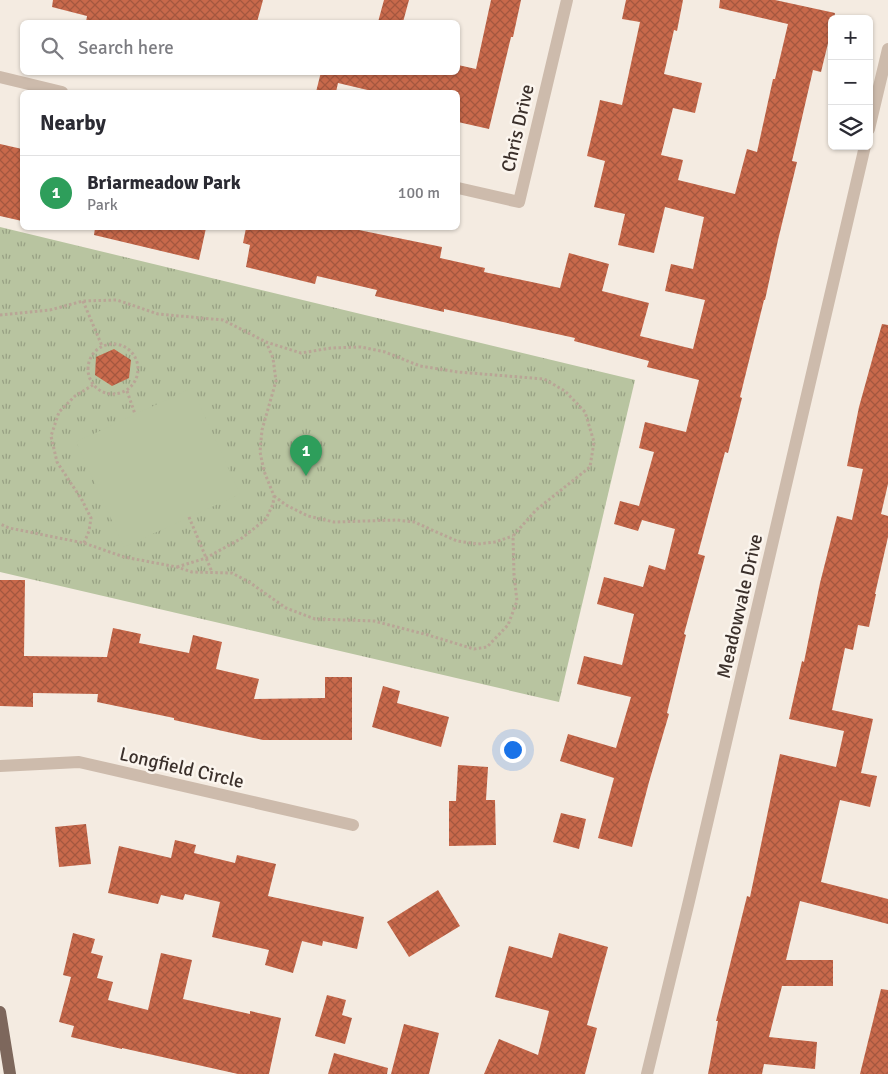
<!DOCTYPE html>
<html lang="en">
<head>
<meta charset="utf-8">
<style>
	body { margin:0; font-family:Signika,sans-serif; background:#f7f7f7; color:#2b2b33 }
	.controls { position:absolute; right:15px; top:15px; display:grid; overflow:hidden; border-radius:8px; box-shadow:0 1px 4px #0004 }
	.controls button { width:45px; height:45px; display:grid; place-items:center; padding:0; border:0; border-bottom:1px solid #e1e1e2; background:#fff; color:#2b2b33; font:25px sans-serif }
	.you { position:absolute; left:512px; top:749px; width:18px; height:18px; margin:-12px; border:4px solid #fff; border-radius:50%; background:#1a73e8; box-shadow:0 0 0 8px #1a73e833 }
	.badge { display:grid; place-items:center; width:32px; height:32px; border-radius:50%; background:#1f5a5e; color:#fff; font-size:16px; font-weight:700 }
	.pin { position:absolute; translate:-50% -41px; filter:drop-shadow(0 1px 2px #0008) }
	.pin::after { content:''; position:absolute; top:26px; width:18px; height:15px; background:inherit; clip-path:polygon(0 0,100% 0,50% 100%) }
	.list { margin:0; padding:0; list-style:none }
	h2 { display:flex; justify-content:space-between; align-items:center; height:65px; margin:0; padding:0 20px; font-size:21px }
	h2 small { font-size:16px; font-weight:400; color:#7c7c81 }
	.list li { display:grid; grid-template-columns:32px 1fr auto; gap:15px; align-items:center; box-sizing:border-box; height:75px; padding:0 20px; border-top:1px solid #e1e1e2 }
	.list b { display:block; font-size:19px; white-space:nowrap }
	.list p { margin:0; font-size:16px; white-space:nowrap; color:#7c7c81 }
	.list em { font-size:16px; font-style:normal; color:#7c7c81 }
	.icon { flex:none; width:28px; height:28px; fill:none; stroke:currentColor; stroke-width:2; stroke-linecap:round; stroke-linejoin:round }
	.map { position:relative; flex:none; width:888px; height:1074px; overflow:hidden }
	.search { position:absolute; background:#fff; box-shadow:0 1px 4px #0004; left:20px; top:20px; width:440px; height:55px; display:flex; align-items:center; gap:12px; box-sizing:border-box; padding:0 18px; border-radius:8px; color:#7c7c81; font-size:19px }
	.panel { position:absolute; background:#fff; box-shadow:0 1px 4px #0004; left:20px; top:90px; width:440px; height:140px; border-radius:8px }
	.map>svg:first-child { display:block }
	.grass { fill:url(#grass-tufts) }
	.garden { fill:#b8c4a0 }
	.building { fill:url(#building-cross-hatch) }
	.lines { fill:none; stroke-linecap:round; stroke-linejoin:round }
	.path { stroke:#b9a596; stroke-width:3; stroke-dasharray:2.5 2.5; stroke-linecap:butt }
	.minor { stroke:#cdbbac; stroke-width:12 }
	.major { stroke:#7d675c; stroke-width:12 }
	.labels { text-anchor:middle; stroke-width:5; stroke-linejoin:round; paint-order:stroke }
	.street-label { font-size:19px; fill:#3b302b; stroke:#fbf5ee }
</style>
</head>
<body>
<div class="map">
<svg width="888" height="1074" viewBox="0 0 888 1074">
	<defs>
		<pattern id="grass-tufts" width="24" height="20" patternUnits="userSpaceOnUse" patternTransform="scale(1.25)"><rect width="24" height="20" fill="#b8c4a0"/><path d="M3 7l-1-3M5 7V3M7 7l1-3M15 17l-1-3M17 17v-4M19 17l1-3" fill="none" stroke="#97a083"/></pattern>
		<pattern id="building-cross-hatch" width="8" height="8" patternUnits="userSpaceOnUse" patternTransform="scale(1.25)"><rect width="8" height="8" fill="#c8694b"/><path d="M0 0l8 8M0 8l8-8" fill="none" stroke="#a4573f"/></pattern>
	</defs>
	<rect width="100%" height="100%" fill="#f4ebe1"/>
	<path class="grass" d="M0 227 635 380 559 702 0 572Z"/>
	<path class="garden" d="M192 388 240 494 124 547 76 442Z"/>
	<path class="building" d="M53 0H263L257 22H86L87 16 52 7Z
		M384 0H409L403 22H378Z
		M491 0H521L513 37H511L489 129 458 122V92H376L338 83 336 92H316L321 72H458V65L476 69Z
		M626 0H683L677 31 674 30 664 74 702 83 695 113 673 108 661 155 683 160 678 180 735 194 747 149 757 152 773 79H775L788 24 719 8 720 0H775L835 13 834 19H832V27L821 72 813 70 792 161 797 162 778 240 765 300H764L740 397 742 398 728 453 725 452 698 554 705 556 684 634 686 635 667 713 669 714 649 782 632 847 598 838 614 778 560 761 568 734 616 748 631 697 577 684 584 656 622 665 634 614 597 604 604 577 643 587 649 565 665 570 675 529 642 520 638 531 614 524 620 501 639 506 654 452 639 448 645 422 686 432 699 380 647 367 649 361 574 341 575 338 444 309V312L375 296 377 290 317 276 315 284 246 267 250 245 243 243 246 228H349L442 247 440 258 485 268 484 272 560 288 569 253 609 264 602 291 649 303 640 336 693 349 705 300 665 291 671 264 693 269 704 217 665 207 654 253 618 245 625 214 594 207 605 161 587 156 597 114 600 100 622 105 640 22 622 19Z
		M0 144 22 149V221L0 216Z
		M95 228H206L199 260 94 235Z
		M882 324 888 325V484L881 514 888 516V537L875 594H876L869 627 858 625 853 650 845 648 832 710 873 719 861 773 877 776 870 807 840 800 821 882 888 899V924L800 901 786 960H833V986H782L769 1037 817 1042 815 1069 764 1064 762 1074H708L718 1021H716L747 896 750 897 780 754 836 767 844 731 789 719 802 661 804 662 820 583 837 516 852 520 863 469 847 466 859 407Z
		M114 349 131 360 129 378 112 386 95 375 96 357Z
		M0 580H25L24 656 107 657 113 628 141 634 139 643 189 653 193 635 222 642 216 669 259 679 254 699 325 698V677H352V740H263L174 720V718L97 702 98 694 33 693V707L0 706Z
		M383 686 400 691 397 703 449 717 441 747 372 727Z
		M458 765 488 767 486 800H495L496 845 449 846V801H456Z
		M561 813 586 819 579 849 553 842Z
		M86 824 91 864 59 867 55 827Z
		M175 840 196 845 194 853 235 863 237 855 276 864 268 896 364 917 357 949 323 941 322 946 302 941 293 973 265 965 269 950 212 937 220 902 185 894 183 900 161 895 158 904 108 893 119 846 171 858Z
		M438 890 460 926 409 957 387 922Z
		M73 933 95 939 91 953 103 956 97 978 113 982 108 1000 148 1010 161 953 192 960 183 999 250 1014V1011L281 1018 269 1074H238L122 1048V1049L71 1037 74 1026 59 1022 71 977 63 975Z
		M559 933 608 947 587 1025 597 1028 585 1074H484L499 1039 538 1055 549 1011 495 997 509 946 552 958Z
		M881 989 888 990V1074H860Z
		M327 995 346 1000 342 1015 352 1018 345 1044 315 1036Z
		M404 1024 439 1033 429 1074H391Z
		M334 1053 388 1068 387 1074H328Z"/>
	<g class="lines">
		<path class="path" d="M83 301 102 346
			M0 315 50 310 83 301 117 300 158 314 223 320 266 342 301 353 331 348 361 347 385 352 420 366 458 372 544 379 565 391 585 412 594 442 590 467 536 510 513 536 514 575 517 601 508 625 487 647 474 649 428 635 374 621 315 619 286 608 249 582 232 573 192 572 177 567 124 557 84 543 9 528 0 524
			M88 369a25 25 0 1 1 50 0a25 25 0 1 1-50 0Z
			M127 391 135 414
			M274 496 286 505 308 516 334 522 397 520 414 522 457 541 478 544 495 542 513 536
			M189 517 212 572
			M84 543 89 531 91 518 82 500 57 462 51 436 59 412 75 396 93 385
			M177 567 206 558 242 538 266 519 273 504 274 496 264 471 260 452 262 430 276 381 273 358 266 342"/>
		<path class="minor" d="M0 77 62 92
			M869 129 888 49
			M458 188 519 202 567 0
			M0 766 79 762 353 825
			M647 1074 689 901 865 146"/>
		<path class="major" d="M0 1012 10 1074"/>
	</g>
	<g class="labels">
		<g class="street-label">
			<text transform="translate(517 128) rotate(-77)" y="7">Chris Drive</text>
			<text transform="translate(739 606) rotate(-77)" y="7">Meadowvale Drive</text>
			<text transform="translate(182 767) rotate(13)" y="7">Longfield Circle</text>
		</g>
	</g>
</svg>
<div class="controls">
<button>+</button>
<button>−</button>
<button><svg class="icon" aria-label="layers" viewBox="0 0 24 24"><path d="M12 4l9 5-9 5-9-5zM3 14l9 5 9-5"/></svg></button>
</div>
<div class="you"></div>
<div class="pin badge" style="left:306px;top:476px;background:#2e9e5b">1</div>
<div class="search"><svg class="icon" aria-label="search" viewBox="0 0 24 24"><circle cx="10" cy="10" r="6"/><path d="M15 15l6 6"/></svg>Search here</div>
<section class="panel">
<h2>Nearby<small></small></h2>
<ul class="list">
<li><span class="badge" style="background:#2e9e5b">1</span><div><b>Briarmeadow Park</b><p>Park</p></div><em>100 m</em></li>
</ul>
</section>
</div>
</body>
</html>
